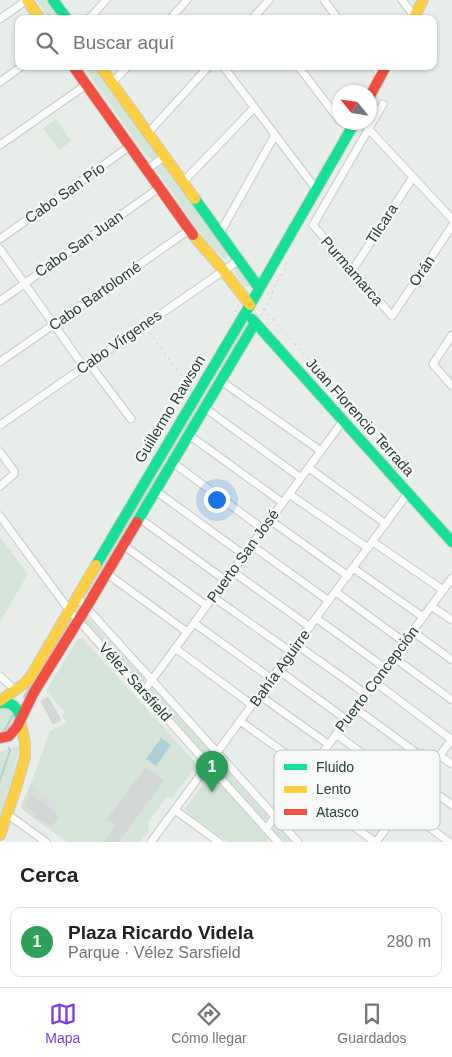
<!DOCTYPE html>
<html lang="es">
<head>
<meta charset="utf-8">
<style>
	body { margin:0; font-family:Helvetica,sans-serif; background:#f6f6f6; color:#202124 }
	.compass { position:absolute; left:332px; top:85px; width:45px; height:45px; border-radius:50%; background:#fff; box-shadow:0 1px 4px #0004; rotate:300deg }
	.you { position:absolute; left:216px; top:499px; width:18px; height:18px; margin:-12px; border:4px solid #fff; border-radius:50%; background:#1a73e8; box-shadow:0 0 0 8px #1a73e833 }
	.badge { display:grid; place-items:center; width:32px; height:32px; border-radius:50%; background:#7c3aed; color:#fff; font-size:16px; font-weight:700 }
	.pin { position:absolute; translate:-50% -41px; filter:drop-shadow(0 1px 2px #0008) }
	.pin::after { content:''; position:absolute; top:26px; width:18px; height:15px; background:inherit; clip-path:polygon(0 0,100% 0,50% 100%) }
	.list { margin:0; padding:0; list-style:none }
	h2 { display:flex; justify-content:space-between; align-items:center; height:65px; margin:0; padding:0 20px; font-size:21px }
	h2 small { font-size:16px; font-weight:400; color:#757577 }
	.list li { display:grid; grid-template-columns:32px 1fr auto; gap:15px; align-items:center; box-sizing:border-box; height:70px; margin:0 10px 10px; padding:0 10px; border:1px solid #e0e0e0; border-radius:10px }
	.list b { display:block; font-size:19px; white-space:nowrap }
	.list p { margin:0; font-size:16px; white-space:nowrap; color:#757577 }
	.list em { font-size:16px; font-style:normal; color:#757577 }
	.icon { flex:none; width:28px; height:28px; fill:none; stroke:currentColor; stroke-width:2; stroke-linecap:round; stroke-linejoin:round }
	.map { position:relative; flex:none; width:452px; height:842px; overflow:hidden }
	.search { position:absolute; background:#fff; box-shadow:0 1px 4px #0004; left:15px; right:15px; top:15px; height:55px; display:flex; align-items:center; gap:12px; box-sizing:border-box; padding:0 18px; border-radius:10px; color:#757577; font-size:19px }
	.sheet { height:145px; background:#fff }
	nav { display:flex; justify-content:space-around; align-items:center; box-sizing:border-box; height:70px; border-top:1px solid #e0e0e0; background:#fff; font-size:14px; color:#757577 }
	nav a { display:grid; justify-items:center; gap:2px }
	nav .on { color:#7c3aed }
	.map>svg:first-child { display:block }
	.built { fill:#d7ddda }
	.green { fill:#d4e4d8 }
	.water { fill:#afd0d4 }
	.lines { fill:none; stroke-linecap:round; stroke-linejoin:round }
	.stream { stroke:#afd0d4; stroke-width:2 }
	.building { fill:#d2d6d4; stroke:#d1d6d3 }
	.street-casing { stroke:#c5cac7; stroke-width:9 }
	.fast-casing { stroke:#c5cbc8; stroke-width:12 }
	.slow-casing { stroke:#c5cbc8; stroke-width:12 }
	.jam-casing { stroke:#c5cbc8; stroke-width:12 }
	.path { stroke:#c7cecb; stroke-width:1; stroke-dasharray:2.5 4; stroke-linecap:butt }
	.street { stroke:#fcfcfc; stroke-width:7 }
	.fast { stroke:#16e098; stroke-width:10 }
	.slow { stroke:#ffcf43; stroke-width:10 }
	.jam { stroke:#f24e42; stroke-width:10 }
	.labels { text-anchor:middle; stroke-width:4.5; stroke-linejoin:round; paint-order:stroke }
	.street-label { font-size:15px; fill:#273e37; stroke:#f7faf9 }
	.key { fill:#f7faf9; stroke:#b9c2bf; stroke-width:1 }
	.key-label { font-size:14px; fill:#273e37 }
</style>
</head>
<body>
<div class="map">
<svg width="452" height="842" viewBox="0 0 452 842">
	<rect width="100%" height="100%" fill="#e8edea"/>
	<path class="built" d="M31 783 58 804 57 814 58 818 49 829 23 810 21 806Z"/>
	<path class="green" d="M36 0H49L63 19H49Z
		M83 66H97L157 152V156L152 160 148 158Z
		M56 119 71 141 59 150 43 128Z
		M162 161 228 253V258L226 259C211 254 167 185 156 169L157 165Z
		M237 267 250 283 249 286 248 287 244 286 233 271Z
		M244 325 249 327 88 595 84 593Z
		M0 537 28 574 0 622Z
		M86 616 143 677 144 679V682H139L84 620Z
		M67 626 70 628 30 694 27 693V692Z
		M82 638 195 762 196 766 173 797 166 798 148 822 149 830 140 842H67L49 829 58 818 55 816 56 814 52 811 58 804 31 783 50 731 67 723 62 716 65 712 46 691 78 639Z
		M152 688 154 689 209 750 210 752 209 755H205L151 693 150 690Z
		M0 705H8L17 716 9 733 0 735Z
		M19 746 14 772 0 818V752Z
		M216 762H219L267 815 268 817 267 820H263L216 766 215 764Z
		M211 773 269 839 267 842H228L184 810Z
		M274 826H278L292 842H284L274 831 273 829Z"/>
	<path class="water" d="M161 738 171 745 156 766 146 759Z"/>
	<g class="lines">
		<path class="stream" d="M56 644 70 619
			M24 697 34 680
			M3 733 14 713
			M0 780 10 751 9 748"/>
	</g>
	<path class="building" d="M48 697 61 720 53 724 41 701Z
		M146 768 164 780 118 842H104L116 826 107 819Z
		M31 795 57 814 55 816 58 818 52 825 42 818 41 820 35 816 37 814 25 805Z"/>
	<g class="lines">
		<defs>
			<path id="street" d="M324 0 338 19
				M402 0 414 16
				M0 19 27 0
				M89 19 106 0
				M170 19 187 0
				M252 19 269 0
				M223 66 316 189
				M298 66 340 121
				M374 66 381 76
				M0 82 22 66
				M112 83 128 66
				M383 104 313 225 392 316 452 226
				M362 122 452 219
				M148 133 209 66
				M0 145 86 85
				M146 170 165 156
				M183 182 254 108
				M220 233 275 135
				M0 239 130 146
				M0 249 84 367
				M352 271 413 177
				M0 301 159 188
				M452 335 433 364 452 386
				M0 362 189 230
				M89 363 131 419
				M221 381 321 451
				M205 408 301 478
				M0 425 239 260
				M189 435 283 503
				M0 452 14 471V474L0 486
				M172 462 263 529
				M309 468 386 524
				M156 491 244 555
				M289 494 368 548
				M0 516 69 610 278 842
				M139 518 225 580
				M270 520 348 576
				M373 542 443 590
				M123 545 207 606
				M251 545 329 601
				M353 568 423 617
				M232 571 310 627
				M106 573 187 632
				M336 592 404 642
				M77 597 298 842
				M213 597 291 652
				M431 606 452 620
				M316 618 385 668
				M194 623 272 679
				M412 631 452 660
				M297 645 366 694
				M175 648 252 705
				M393 657 452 700
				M278 670 347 720
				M0 676 15 690
				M375 682 452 740
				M143 692 343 421
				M259 695 328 744
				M355 708 433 765
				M240 721 309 770
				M336 734 413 791
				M440 756 452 764
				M318 759 394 817
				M420 782 452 805
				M298 785 375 842
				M402 807 449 842
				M175 810 219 842
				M7 814 46 842
				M266 829 452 578
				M151 842 408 493
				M376 842 452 739"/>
			<path id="fast" d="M53 0 67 19
				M195 199 259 288
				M252 319 452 542
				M137 522 255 323
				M96 565 250 305 355 122
				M0 703C12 701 18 708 21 719"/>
			<path id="slow" d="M27 0 40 19
				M413 19 423 0
				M100 66 195 199
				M193 235 223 270 250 305
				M0 701 25 683 31 676 96 565
				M0 835 16 788 25 757V742L20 722"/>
			<path id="jam" d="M73 66 193 235
				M370 96 386 66
				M0 738 9 736 17 727 34 692 86 608 137 522"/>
		</defs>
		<use href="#street" class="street-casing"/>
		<use href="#fast" class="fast-casing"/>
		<use href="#slow" class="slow-casing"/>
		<use href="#jam" class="jam-casing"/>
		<path class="path" d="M264 309 319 372 320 381
			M235 312 239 305
			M260 316 271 297 273 289 286 268V259
			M149 332 191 389
			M0 782 9 785"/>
		<use href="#street" class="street"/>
		<use href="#fast" class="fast"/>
		<use href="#slow" class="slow"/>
		<use href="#jam" class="jam"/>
	</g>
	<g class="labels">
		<g class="street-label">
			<text transform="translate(65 193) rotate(-35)" y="5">Cabo San Pío</text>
			<text transform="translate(382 224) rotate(-57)" y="5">Tilcara</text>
			<text transform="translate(79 244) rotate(-35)" y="5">Cabo San Juan</text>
			<text transform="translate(352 271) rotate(49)" y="5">Purmamarca</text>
			<text transform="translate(422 271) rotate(-56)" y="5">Orán</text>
			<text transform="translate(95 296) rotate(-35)" y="5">Cabo Bartolomé</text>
			<text transform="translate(119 342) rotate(-35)" y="5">Cabo Vírgenes</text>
			<text transform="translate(170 409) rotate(-59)" y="5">Guillermo Rawson</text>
			<text transform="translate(360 417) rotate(48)" y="5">Juan Florencio Terrada</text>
			<text transform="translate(243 556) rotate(-54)" y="5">Puerto San José</text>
			<text transform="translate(280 668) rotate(-54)" y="5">Bahía Aguirre</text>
			<text transform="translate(377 679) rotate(-53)" y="5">Puerto Concepción</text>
			<text transform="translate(135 682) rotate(48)" y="5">Vélez Sarsfield</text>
		</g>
	</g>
	<rect x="274" y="750" width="166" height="80" rx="8" class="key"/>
	<rect x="284" y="764" width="23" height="6" fill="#16e098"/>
	<rect x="284" y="786" width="23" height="7" fill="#ffcf43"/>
	<rect x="284" y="809" width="23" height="6" fill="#f24e42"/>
	<g class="key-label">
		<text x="316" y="772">Fluido</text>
		<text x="316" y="794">Lento</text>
		<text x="316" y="817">Atasco</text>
	</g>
</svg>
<svg class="compass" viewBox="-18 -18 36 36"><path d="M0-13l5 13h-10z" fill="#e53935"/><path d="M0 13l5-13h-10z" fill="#757577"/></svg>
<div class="you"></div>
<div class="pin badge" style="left:212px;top:792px;background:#2e9e5b">1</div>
<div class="search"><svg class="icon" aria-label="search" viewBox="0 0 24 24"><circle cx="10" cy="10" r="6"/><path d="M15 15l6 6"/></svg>Buscar aquí</div>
</div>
<section class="sheet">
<h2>Cerca<small></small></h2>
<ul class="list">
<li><span class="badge" style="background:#2e9e5b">1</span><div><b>Plaza Ricardo Videla</b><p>Parque · Vélez Sarsfield</p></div><em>280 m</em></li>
</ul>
</section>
<nav>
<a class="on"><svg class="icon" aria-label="map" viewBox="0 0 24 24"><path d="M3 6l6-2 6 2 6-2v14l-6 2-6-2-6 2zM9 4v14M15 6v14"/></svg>Mapa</a>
<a><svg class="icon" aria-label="directions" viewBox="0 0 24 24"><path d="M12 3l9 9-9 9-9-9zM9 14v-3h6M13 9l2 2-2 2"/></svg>Cómo llegar</a>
<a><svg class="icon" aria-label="saved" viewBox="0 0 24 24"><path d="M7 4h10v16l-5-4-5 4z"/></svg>Guardados</a>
</nav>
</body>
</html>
